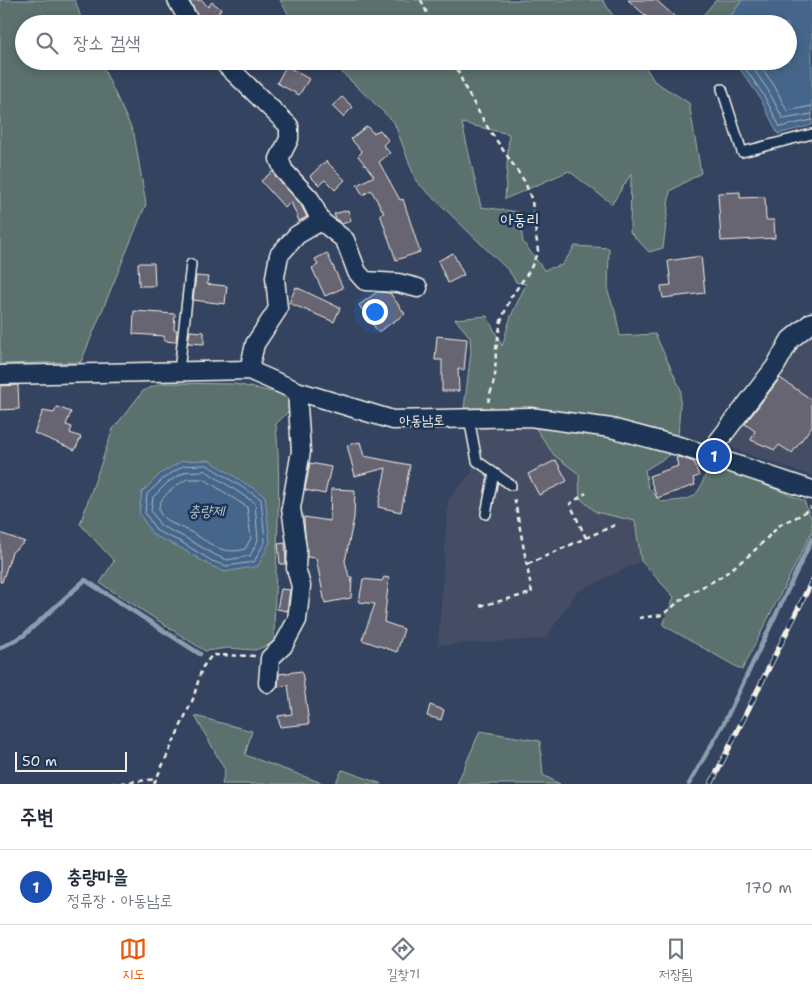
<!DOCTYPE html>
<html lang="ko">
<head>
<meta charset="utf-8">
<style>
	body { margin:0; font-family:"Shantell Sans","Poor Story",sans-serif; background:#f2f2f3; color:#1f2937 }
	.scale { position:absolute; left:15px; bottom:12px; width:112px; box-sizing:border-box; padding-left:5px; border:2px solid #f4f1e8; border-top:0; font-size:14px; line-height:18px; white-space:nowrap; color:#f4f1e8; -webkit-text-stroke:4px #1d3557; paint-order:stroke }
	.you { position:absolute; left:374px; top:311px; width:18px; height:18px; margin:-12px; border:4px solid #fff; border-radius:50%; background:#1a73e8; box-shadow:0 0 0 8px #1a73e833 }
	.badge { display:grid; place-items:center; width:32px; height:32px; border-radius:50%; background:#ea580c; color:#fff; font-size:16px; font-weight:700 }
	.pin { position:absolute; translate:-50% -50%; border:2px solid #fff; box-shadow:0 1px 5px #0006 }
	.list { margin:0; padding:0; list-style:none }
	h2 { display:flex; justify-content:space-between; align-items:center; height:65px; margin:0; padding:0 20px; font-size:21px }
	h2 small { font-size:16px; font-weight:400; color:#747a83 }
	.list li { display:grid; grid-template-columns:32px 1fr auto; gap:15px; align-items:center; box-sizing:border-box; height:75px; padding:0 20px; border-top:1px solid #e0e1e3 }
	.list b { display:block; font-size:19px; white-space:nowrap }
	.list p { margin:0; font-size:16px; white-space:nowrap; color:#747a83 }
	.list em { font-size:16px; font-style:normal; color:#747a83 }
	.icon { flex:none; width:28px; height:28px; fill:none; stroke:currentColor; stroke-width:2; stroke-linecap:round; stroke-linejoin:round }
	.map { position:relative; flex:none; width:812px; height:784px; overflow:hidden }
	.search { position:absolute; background:#fff; box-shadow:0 2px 8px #0003; left:15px; right:15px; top:15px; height:55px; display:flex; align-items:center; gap:12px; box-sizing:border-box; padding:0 18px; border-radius:28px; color:#747a83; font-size:19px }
	.sheet { height:140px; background:#fff }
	nav { display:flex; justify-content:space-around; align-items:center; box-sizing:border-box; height:70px; border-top:1px solid #e0e1e3; background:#fff; font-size:14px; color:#747a83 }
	nav a { display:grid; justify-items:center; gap:2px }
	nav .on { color:#ea580c }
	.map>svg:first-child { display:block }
	.built { fill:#444d65 }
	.green { fill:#5a716d; stroke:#a7b1aa }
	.water { fill:#44668a; stroke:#8a9eb0 }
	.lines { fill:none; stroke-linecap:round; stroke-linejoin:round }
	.shore { stroke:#aeb9c2; stroke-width:1 }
	.stream { stroke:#8a9eb0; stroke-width:4.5 }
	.building { fill:#686573; stroke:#f4f1e8 }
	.service-casing { stroke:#f4f1e8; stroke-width:12 }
	.minor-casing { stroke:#f4f1e8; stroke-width:21 }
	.path { stroke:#f4f1e8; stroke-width:2.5; stroke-dasharray:5 4; stroke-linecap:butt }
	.service { stroke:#1d3557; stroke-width:9 }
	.minor { stroke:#1d3557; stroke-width:18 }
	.rail-casing { stroke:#f4f1e8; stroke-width:5.5 }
	.rail { stroke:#1d3557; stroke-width:4; stroke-dasharray:11; stroke-linecap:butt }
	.labels { text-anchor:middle; stroke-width:5; stroke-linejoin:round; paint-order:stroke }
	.street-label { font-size:14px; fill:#f4f1e8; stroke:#1d3557 }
	.water-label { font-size:15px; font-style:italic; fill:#b6c0c7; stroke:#1d3557 }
	.quarter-label { font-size:16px; fill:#f4f1e8; stroke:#1d3557 }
</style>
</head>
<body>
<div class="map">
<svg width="812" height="784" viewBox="0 0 812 784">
	<rect width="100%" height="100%" fill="#34435f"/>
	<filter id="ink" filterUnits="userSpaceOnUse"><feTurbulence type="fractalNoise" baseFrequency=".02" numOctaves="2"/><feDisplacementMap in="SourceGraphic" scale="10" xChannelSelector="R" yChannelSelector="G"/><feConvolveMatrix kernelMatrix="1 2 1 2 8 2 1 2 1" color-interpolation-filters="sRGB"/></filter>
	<g filter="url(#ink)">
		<path class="built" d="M812 334V476L722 445 799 343Z
			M464 426 535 427 554 455 579 474 581 498 596 512 635 521 641 561 577 592 545 639 438 645 448 500 472 472Z"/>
		<path class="green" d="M0 0H75L83 24H24V61H100L134 134 146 204 81 362 0 364Z
			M280 0H603L618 24H294Z
			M716 0H742L729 19 730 24H698L697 22Z
			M330 61H642L654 81 689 103 701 173 670 191 663 248 649 252 630 232 631 174 612 204 569 171 505 199 509 134 462 123 481 207 519 212 523 242 544 270 562 265 575 246 609 248 608 292 615 311 620 336 655 334 681 390 678 437C608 419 537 407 464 408L471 352 470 337 455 319 487 316 502 346 511 316 526 284 516 282 509 271 416 181 394 122Z
			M161 383 235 384 302 398 276 424C283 496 274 570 274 643L255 650 228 648 205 651 100 583 114 561 80 524 113 429 143 391Z
			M556 424 678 450 645 470 648 487 661 502C692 499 697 502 707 470L718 465 804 501 812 520V532L742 670 663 625 674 597 641 561 635 521 596 512 580 498 579 474 554 455 535 427Z
			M195 716 252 731 245 755 325 784H222L225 770Z
			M480 731 540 741 543 775 560 784H457Z
			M342 770H343L382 784H335Z"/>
		<path class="water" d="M742 0H812V125L778 134 759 96 734 61H788V24H730L729 19Z
			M209 460 265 496 270 542 258 566 225 572 209 565 179 547 153 535 139 513 142 492 160 474 182 461Z"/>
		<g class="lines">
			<path class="shore" d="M740 61 763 94 780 127 812 120
				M748 61 768 90 783 119 812 114
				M757 61 775 87 787 111 812 106
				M207 465 261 499 265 541 254 562 226 566 212 561 181 542 157 531 145 513 147 494 164 478 183 466Z
				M206 471 255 503 258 540 250 556 227 560 215 555 184 537 161 526 151 511 153 497 168 482 185 472Z
				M187 479H204L247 507 251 538 245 549C220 556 210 542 189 531 182 527 174 525 168 521 144 506 174 487 187 479Z"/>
			<path class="stream" d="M0 648 23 636 85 580 200 654
				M689 784 724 723 812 539"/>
		</g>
		<path class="building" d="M189 0H202L208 7 212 2 221 9 210 24H206L200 19Z
			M628 0H656L683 24H655Z
			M286 66 309 79 299 95 277 83Z
			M342 97 353 107 343 117 332 106Z
			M367 126 373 133 380 130 388 140 383 145 390 153 379 162 400 200 403 199 420 252 396 260 380 214 384 213 371 190 363 195 357 185 374 176 358 156 362 152 351 139Z
			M326 161 345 180 335 190 325 180 319 185 310 176Z
			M273 171 301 205 307 217 299 221 291 202 285 208 261 181Z
			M740 192V198L765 197 766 220H774L775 238 721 241 718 193Z
			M348 210 351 221 342 224 336 219 334 214Z
			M327 253 343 288 325 296 312 268 318 265 315 259Z
			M453 253 464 275 448 283 438 261Z
			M701 256 705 293 663 298 661 286 671 285 668 261Z
			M138 263H154L155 286H139Z
			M196 276 208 277 207 284 227 286 225 304 193 300Z
			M296 287 340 308 334 322 289 303Z
			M377 292 390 293 405 314 378 332 359 305Z
			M134 311 175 314 174 330H177L176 342 164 341V336L133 334Z
			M190 331 204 332V344L188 343Z
			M437 336 467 339 464 370 458 369 459 391H442V360H435Z
			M780 378 812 400V426L792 453 779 445 775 450 751 440 755 431 745 424Z
			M18 385 19 409 0 410V386Z
			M57 407 71 412 66 425 72 427 70 433 81 437 75 450 34 433 43 411 54 413Z
			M360 442 364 456 410 465 401 512 378 507 386 468 355 476 347 445Z
			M679 457 694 462 699 476 693 478 695 485 657 498 649 476 678 466 676 458Z
			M556 460 567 481 539 495 528 474Z
			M310 463 331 467 325 494 305 490Z
			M331 489 355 490 354 518 345 561 349 577H352L351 598 325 603 316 558 307 557 304 521V517L330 521Z
			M0 533 25 542 12 552 2 582H0Z
			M285 543 286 564H280L278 544Z
			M384 577 389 578 384 622 404 629 397 652 362 640 375 604 359 602 363 579 382 581Z
			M281 589 290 590 287 611 277 609Z
			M302 671 309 724 280 727 278 716 292 714 288 685 278 687 279 674Z
			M430 705 444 710 441 720 427 716Z"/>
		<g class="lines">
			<defs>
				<path id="service" d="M722 89 742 152 812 134
					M179 371 191 264
					M469 418 477 461 511 485
					M486 514 494 473"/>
				<path id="minor" d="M177 0 191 24
					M222 61 289 126V139L279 159 284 171 310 199 321 221
					M249 370 255 344 278 309 275 277 279 255 297 235 321 221 345 240 357 272 365 281 398 283 418 288
					M0 375 249 370 297 391 393 420 530 417 611 428 686 448 812 490
					M707 456 775 367 790 340 812 322
					M268 683 270 658 283 646 297 620 301 586 296 568 297 549 291 508 301 451 297 391"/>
			</defs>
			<use href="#service" class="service-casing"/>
			<use href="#minor" class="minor-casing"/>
			<path class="path" d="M421 0 432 24
				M454 61 465 88 488 128 525 182 532 201 538 251 530 270 511 297 501 321 496 349 495 377 488 402
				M586 538 570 504 586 493
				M528 564 617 524
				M480 606 532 593 514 496
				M639 618 662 615 689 594 721 577 752 553 781 524 801 515 811 507
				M112 784 157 779
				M154 784 193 699 202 668 212 655 256 656"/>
			<use href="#service" class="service"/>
			<use href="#minor" class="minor"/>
			<defs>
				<path id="rail" d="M711 784 812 581"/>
			</defs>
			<use href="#rail" class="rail-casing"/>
			<use href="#rail" class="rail"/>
		</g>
	</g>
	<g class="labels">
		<g class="street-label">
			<text transform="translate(422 420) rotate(-1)" y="5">아동남로</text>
		</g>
		<g class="water-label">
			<text x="206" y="516">충량제</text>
		</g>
		<g class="quarter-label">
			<text x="520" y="225">아동리</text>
		</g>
	</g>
</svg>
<div class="scale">50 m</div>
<div class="you"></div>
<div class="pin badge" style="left:714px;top:456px;background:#1a4fb4">1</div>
<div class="search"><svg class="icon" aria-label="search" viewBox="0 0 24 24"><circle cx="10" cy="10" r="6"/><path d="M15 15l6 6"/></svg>장소 검색</div>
</div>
<section class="sheet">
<h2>주변<small></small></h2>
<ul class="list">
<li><span class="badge" style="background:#1a4fb4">1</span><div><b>충량마을</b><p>정류장 · 아동남로</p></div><em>170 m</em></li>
</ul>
</section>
<nav>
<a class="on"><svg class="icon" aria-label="map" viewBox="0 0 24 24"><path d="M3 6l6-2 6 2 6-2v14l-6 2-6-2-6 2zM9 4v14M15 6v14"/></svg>지도</a>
<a><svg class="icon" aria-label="directions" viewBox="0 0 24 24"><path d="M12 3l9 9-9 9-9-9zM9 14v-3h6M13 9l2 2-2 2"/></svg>길찾기</a>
<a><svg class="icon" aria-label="saved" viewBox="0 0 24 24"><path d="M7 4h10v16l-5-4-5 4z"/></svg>저장됨</a>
</nav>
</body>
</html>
